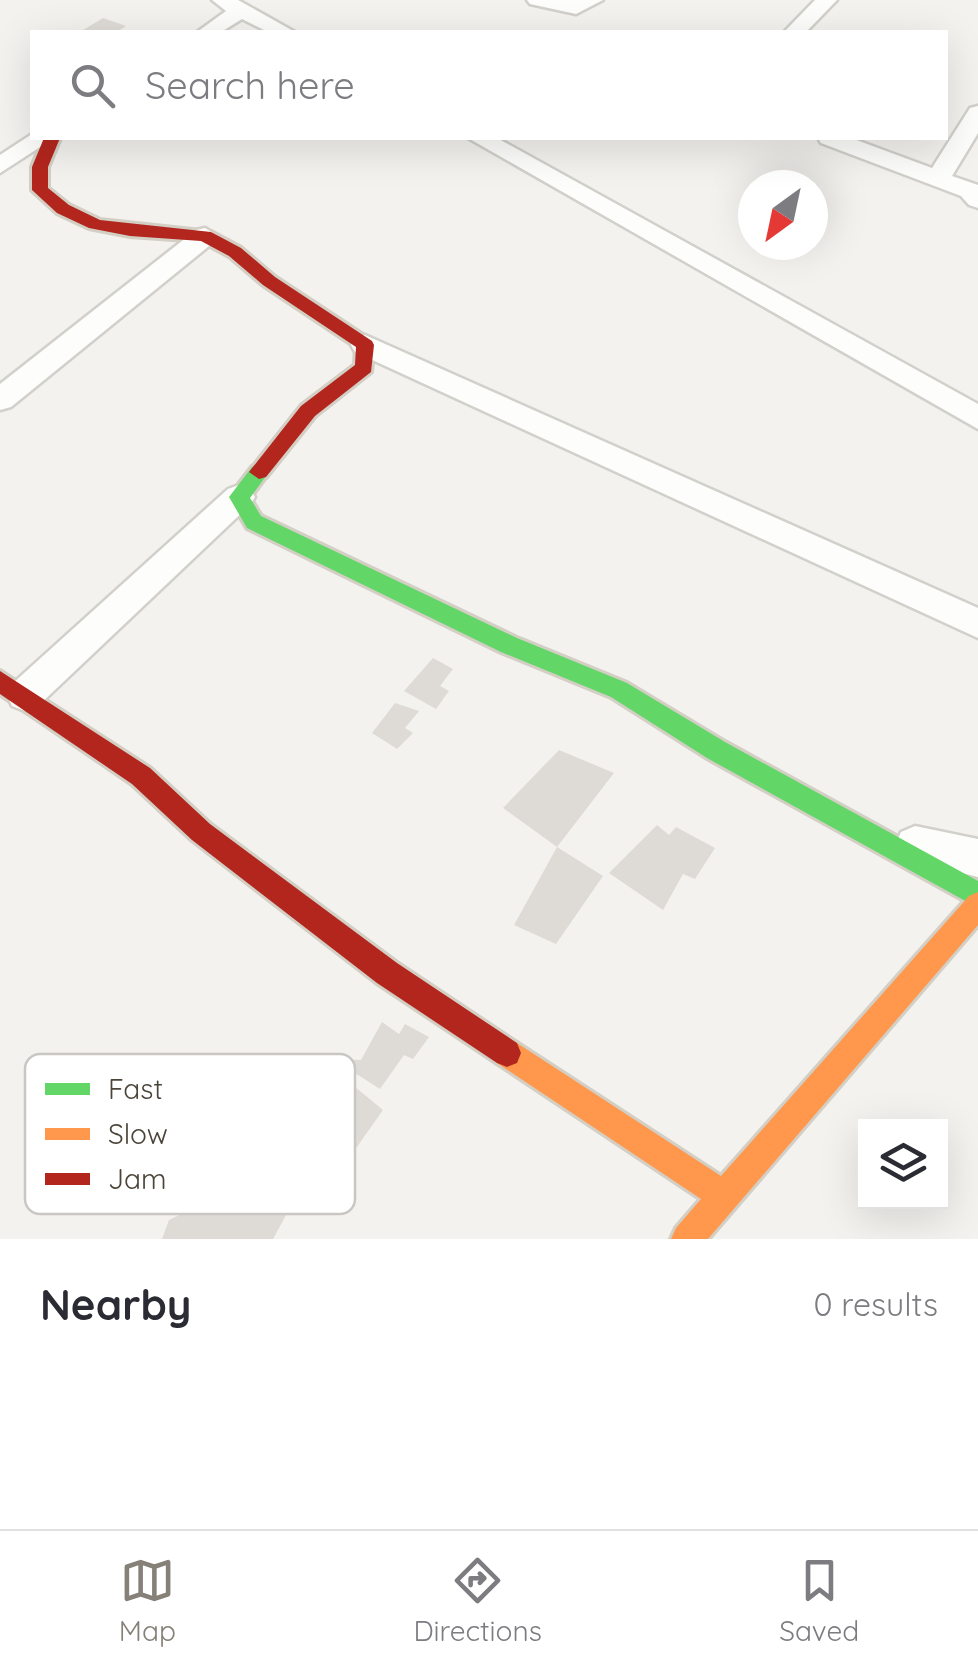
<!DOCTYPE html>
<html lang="en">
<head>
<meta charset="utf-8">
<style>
	body { margin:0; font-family:Quicksand,sans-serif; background:#f7f7f7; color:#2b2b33 }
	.controls { position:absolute; right:30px; bottom:30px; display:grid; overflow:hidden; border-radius:0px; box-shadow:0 10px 40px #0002 }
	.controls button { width:90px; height:90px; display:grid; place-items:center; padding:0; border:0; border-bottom:2px solid #e1e1e2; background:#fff; color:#2b2b33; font:50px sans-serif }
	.compass { position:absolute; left:738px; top:170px; width:90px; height:90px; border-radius:50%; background:#fff; box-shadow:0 10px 40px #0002; rotate:213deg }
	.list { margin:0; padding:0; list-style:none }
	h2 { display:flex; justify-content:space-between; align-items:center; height:130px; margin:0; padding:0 40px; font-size:42px }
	h2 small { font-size:32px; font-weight:400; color:#7c7c81 }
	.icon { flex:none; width:55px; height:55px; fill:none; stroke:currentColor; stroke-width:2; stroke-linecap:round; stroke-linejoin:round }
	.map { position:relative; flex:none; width:978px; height:1239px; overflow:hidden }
	.search { position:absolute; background:#fff; box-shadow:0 10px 40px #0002; left:30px; right:30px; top:30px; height:110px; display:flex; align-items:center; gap:25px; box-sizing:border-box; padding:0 35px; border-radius:0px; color:#7c7c81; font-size:38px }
	.sheet { height:290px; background:#fff }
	nav { display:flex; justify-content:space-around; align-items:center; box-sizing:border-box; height:140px; border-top:2px solid #e1e1e2; background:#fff; font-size:28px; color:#7c7c81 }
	nav a { display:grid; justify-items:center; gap:5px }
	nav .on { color:#868178 }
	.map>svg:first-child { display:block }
	.building { fill:#dedbd6 }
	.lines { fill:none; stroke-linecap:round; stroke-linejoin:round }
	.street-casing { stroke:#d2d0cb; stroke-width:5 }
	.fast-casing { stroke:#d3cfc5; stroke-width:6 }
	.slow-casing { stroke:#d3cfc5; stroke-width:6 }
	.jam-casing { stroke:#d3cfc5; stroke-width:6 }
	.street { fill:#fdfdfc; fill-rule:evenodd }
	.fast { fill:#63d668; fill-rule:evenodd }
	.slow { fill:#ff974d; fill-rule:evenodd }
	.jam { fill:#b3261e; fill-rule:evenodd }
	.key { fill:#fff; stroke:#c9c7c4; stroke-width:2.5 }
	.key-label { font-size:28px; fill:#4b4439 }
</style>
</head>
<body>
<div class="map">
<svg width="978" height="1239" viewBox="0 0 978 1239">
	<rect width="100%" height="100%" fill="#f4f2ee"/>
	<path class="building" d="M103 18 126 26 117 32H80Z
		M433 658 453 669 440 686 449 691 436 709 404 691Z
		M395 703 419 711 405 728 413 733 397 749 372 733Z
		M559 750 614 773 557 847 603 876 556 944 514 925 557 847 503 808Z
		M657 825 669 835 676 827 715 848 695 879 683 874 663 910 609 873Z
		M382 1022 399 1034 405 1024 429 1037 413 1059 404 1055 380 1089 333 1059 361 1060Z
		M314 1053 383 1110 328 1188 258 1129Z
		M244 1139 305 1180 273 1239H162L169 1220 190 1210Z"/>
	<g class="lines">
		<defs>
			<path id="street" d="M212 0H238L295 32H268L242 19 221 32H197L226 11Z
				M527 0H603L576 14 530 4Z
				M815 0H837L806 32H784Z
				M978 106V133L952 176 978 185V208L969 205 961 196 821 143 818 138H851L932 168 970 108Z
				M32 134V138H54L0 173V155Z
				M468 138H497L978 404V429Z
				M205 228 218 236 214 242 11 407 0 410V384L196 230Z
				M365 335 978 608V638L355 352 351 345 355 338Z
				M239 485 250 489 255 497 250 505 38 706 25 711 12 706 7 695 12 684 228 489Z
				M915 826 978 839V877L901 858 895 845 901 832Z"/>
			<path id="fast" d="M259 465 269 472 250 498 261 516 517 638 627 683 725 742 978 881V908L707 758 611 697 501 652 247 528 229 497 252 467Z"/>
			<path id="slow" d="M978 892V925L708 1239H671L676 1228 701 1199 497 1063 493 1053 497 1043 507 1039 517 1043 721 1176 969 896Z"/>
			<path id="jam" d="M44 138H60L48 167V188L69 205 100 220 211 232 241 248 275 277 372 341 374 345 371 372 315 416 266 477 259 479 249 472 301 406 355 365 356 347 263 285 229 256 201 241 130 236 89 228 57 213 32 190V167Z
				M0 671 150 768 210 824 397 963 517 1043 521 1053 517 1063 507 1067 497 1063 377 983 192 840 132 784 0 694Z"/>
		</defs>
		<use href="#street" class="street-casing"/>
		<use href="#fast" class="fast-casing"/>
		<use href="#slow" class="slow-casing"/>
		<use href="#jam" class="jam-casing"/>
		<use href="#street" class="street"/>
		<use href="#fast" class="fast"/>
		<use href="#slow" class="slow"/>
		<use href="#jam" class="jam"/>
	</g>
	<rect x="25" y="1054" width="330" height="160" rx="15" class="key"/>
	<rect x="45" y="1083" width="45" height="12" fill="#63d668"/>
	<rect x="45" y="1128" width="45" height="12" fill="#ff974d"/>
	<rect x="45" y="1173" width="45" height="12" fill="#b3261e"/>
	<g class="key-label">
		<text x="108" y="1099">Fast</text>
		<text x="108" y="1144">Slow</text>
		<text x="108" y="1189">Jam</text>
	</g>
</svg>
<div class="controls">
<button><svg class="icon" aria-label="layers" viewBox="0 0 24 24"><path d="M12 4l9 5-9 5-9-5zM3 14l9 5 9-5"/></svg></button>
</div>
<svg class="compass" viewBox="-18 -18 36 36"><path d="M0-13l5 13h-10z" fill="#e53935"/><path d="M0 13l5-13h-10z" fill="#7c7c81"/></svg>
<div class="search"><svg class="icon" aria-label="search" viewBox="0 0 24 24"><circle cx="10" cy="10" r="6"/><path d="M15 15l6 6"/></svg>Search here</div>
</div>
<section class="sheet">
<h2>Nearby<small>0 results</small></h2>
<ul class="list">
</ul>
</section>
<nav>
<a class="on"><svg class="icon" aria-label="map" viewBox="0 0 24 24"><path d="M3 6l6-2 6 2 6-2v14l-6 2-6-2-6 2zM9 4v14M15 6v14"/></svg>Map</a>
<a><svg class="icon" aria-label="directions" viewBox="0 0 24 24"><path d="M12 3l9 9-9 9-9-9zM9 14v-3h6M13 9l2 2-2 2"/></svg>Directions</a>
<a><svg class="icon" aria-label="saved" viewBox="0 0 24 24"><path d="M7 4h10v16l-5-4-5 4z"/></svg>Saved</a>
</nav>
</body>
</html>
